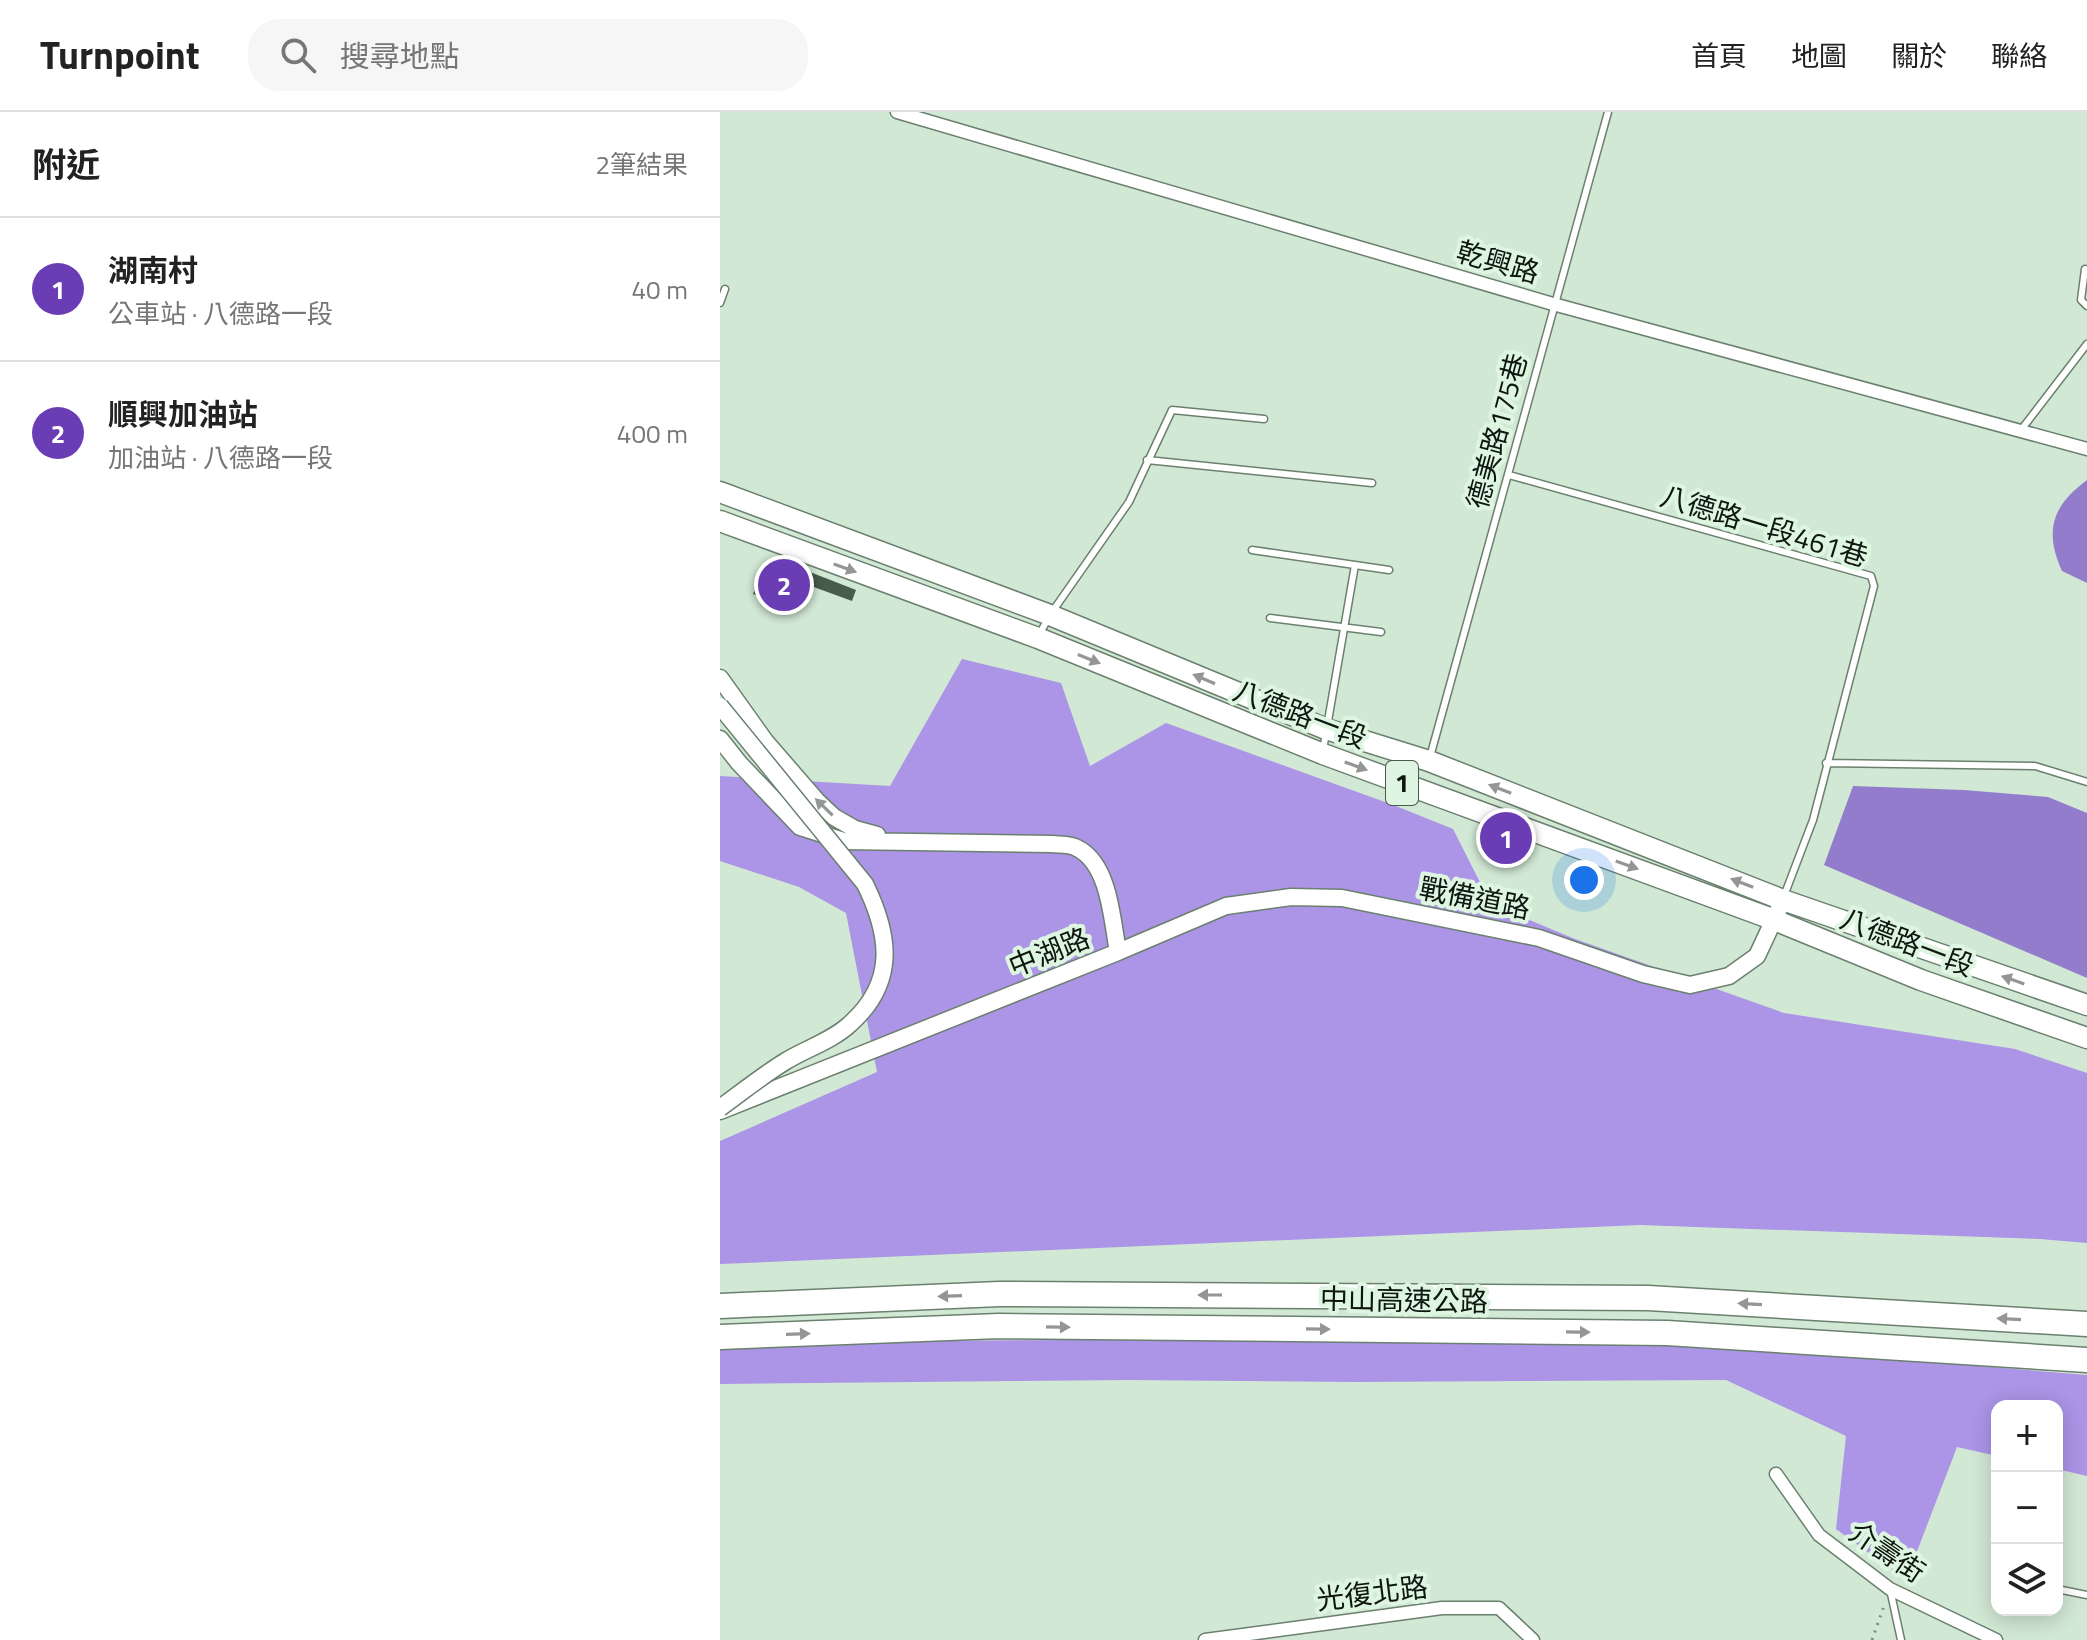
<!DOCTYPE html>
<html lang="zh-TW">
<head>
<meta charset="utf-8">
<style>
	body { margin:0; font-family:"Titillium Web","Noto Sans TC",sans-serif; background:#f6f6f6; color:#222 }
	.controls { position:absolute; right:24px; bottom:24px; display:grid; overflow:hidden; border-radius:16px; box-shadow:0 4px 20px #0003 }
	.controls button { width:72px; height:72px; display:grid; place-items:center; padding:0; border:0; border-bottom:2px solid #e0e0e0; background:#fff; color:#222; font:40px sans-serif }
	.you { position:absolute; left:864px; top:768px; width:28px; height:28px; margin:-20px; border:6px solid #fff; border-radius:50%; background:#1a73e8; box-shadow:0 0 0 12px #1a73e833 }
	.badge { display:grid; place-items:center; width:52px; height:52px; border-radius:50%; background:#6b3db4; color:#fff; font-size:26px; font-weight:700 }
	.pin { position:absolute; translate:-50% -50%; border:4px solid #fff; box-shadow:0 2px 8px #0006 }
	.list { margin:0; padding:0; list-style:none }
	h2 { display:flex; justify-content:space-between; align-items:center; height:104px; margin:0; padding:0 32px; font-size:34px }
	h2 small { font-size:26px; font-weight:400; color:#767676 }
	.list li { display:grid; grid-template-columns:52px 1fr auto; gap:24px; align-items:center; box-sizing:border-box; height:144px; padding:0 32px; border-top:2px solid #e0e0e0 }
	.list b { display:block; font-size:30px; white-space:nowrap }
	.list p { margin:0; font-size:26px; white-space:nowrap; color:#767676 }
	.list em { font-size:26px; font-style:normal; color:#767676 }
	.icon { flex:none; width:44px; height:44px; fill:none; stroke:currentColor; stroke-width:2; stroke-linecap:round; stroke-linejoin:round }
	.map { position:relative; flex:none; width:1367px; height:1528px; overflow:hidden }
	header { display:flex; align-items:center; gap:48px; box-sizing:border-box; height:112px; padding:0 40px; background:#fff; border-bottom:2px solid #e0e0e0 }
	header strong { font-size:38px }
	nav { display:flex; gap:44px; margin-inline-start:auto; font-size:28px }
	.search { width:560px; height:72px; background:#f6f6f6; display:flex; align-items:center; gap:20px; box-sizing:border-box; padding:0 28px; border-radius:32px; color:#767676; font-size:30px }
	main { display:flex }
	aside { flex:1; background:#fff }
	.map>svg:first-child { display:block }
	.forest { fill:#ac94e6 }
	.water { fill:#937ccc }
	.building { fill:#485c4b }
	.lines { fill:none; stroke-linecap:round; stroke-linejoin:round }
	.service-casing { stroke:#6b806e; stroke-width:9 }
	.minor-casing { stroke:#6b806e; stroke-width:15 }
	.tertiary-casing { stroke:#6b806e; stroke-width:19 }
	.primary-casing { stroke:#6b806e; stroke-width:23 }
	.motorway-casing { stroke:#6b806e; stroke-width:27 }
	.path { stroke:#7d8e7f; stroke-width:3; stroke-dasharray:2 6; stroke-linecap:butt }
	.service { stroke:#fff; stroke-width:6 }
	.minor { stroke:#fff; stroke-width:12 }
	.tertiary { stroke:#fff; stroke-width:16 }
	.primary { stroke:#fff; stroke-width:20 }
	.motorway { stroke:#fff; stroke-width:24 }
	.tertiary-bridge-casing { stroke:#6b806e; stroke-width:19; stroke-linecap:butt }
	.tertiary-bridge { stroke:#fff; stroke-width:16 }
	.oneway { fill:#939693 }
	.labels { text-anchor:middle; stroke-width:8; stroke-linejoin:round; paint-order:stroke }
	.shield { fill:#def6e1; stroke:#4c594e; stroke-width:2 }
	.shield-label { font-size:26px; font-weight:bold; fill:#0e160f }
	.street-label { font-size:28px; fill:#0e160f; stroke:#def6e1 }
</style>
</head>
<body>
<header>
<strong>Turnpoint</strong>
<div class="search"><svg class="icon" aria-label="search" viewBox="0 0 24 24"><circle cx="10" cy="10" r="6"/><path d="M15 15l6 6"/></svg>搜尋地點</div>
<nav><a>首頁</a><a>地圖</a><a>關於</a><a>聯絡</a></nav>
</header>
<main>
<aside>
<h2>附近<small>2筆結果</small></h2>
<ul class="list">
<li><span class="badge">1</span><div><b>湖南村</b><p>公車站 · 八德路一段</p></div><em>40 m</em></li>
<li><span class="badge">2</span><div><b>順興加油站</b><p>加油站 · 八德路一段</p></div><em>400 m</em></li>
</ul>
</aside>
<div class="map">
<svg width="1367" height="1528" viewBox="0 0 1367 1528">
	<rect width="100%" height="100%" fill="#d1e8d4"/>
	<path class="forest" d="M242 547 341 571 370 654 446 611 676 694 733 717 771 792 855 827 1064 901 1295 937 1367 961V1131L1320 1127 920 1113 0 1152V1029L157 960 126 801 79 775 0 749V664L170 674Z
		M544 1227 1016 1234 1367 1263V1364L1337 1357V1294H1277V1344L1237 1335 1186 1468 1116 1417 1126 1324 1006 1268 635 1270 409 1268 0 1272V1230Z"/>
	<path class="water" d="M1367 368V471L1342 459C1324 419 1332 394 1367 368Z
		M1133 674 1244 678 1328 685 1367 701V866L1104 753Z"/>
	<path class="building" d="M67 451 136 478 132 489 91 474 83 493 63 485 59 491 33 482 40 465 52 469 62 463Z"/>
	<g class="lines">
		<defs>
			<path id="service" d="M1365 157 1361 188 1367 194
				M0 191 5 177
				M1301 318 1367 232
				M427 348 652 371
				M789 363 1151 464 1154 474 1093 708 1064 784
				M532 438 669 458
				M550 506 661 520
				M319 523 330 503 409 390 452 298 544 307
				M603 638 635 453
				M710 645 888 0
				M1106 651 1315 654 1367 670
				M1170 1477 1181 1528
				M1337 1477 1367 1483"/>
			<path id="minor" d="M177 0 833 192 1367 337
				M1056 1362 1099 1423 1170 1477 1276 1528
				M485 1528 722 1496H779L813 1528"/>
			<path id="tertiary" d="M0 566 45 629 97 689 114 705 135 717 157 723
				M0 627 19 651 80 715 124 729 332 732C340 733 350 732 357 736 390 752 392 809 398 840
				M0 999 398 840 506 794 571 785 622 786 819 826 923 862 970 873 1009 864 1037 844 1063 788"/>
			<path id="primary" d="M0 380 330 503 606 617 709 649 1063 788 1367 893
				M0 409 318 526 603 642 1052 807 1201 868 1367 926"/>
			<path id="motorway" d="M0 1194 279 1182 928 1186 1367 1212
				M0 1225 279 1214 947 1221 1367 1248"/>
		</defs>
		<use href="#service" class="service-casing"/>
		<use href="#minor" class="minor-casing"/>
		<use href="#tertiary" class="tertiary-casing"/>
		<use href="#primary" class="primary-casing"/>
		<use href="#motorway" class="motorway-casing"/>
		<path class="path" d="M1152 1528 1164 1494"/>
		<use href="#service" class="service"/>
		<use href="#minor" class="minor"/>
		<use href="#tertiary" class="tertiary"/>
		<use href="#primary" class="primary"/>
		<use href="#motorway" class="motorway"/>
		<defs>
			<path id="tertiary-bridge" d="M0 594 145 772C170 823 177 870 130 912 113 928 86 937 66 949 43 963 22 980 0 996"/>
		</defs>
		<use href="#tertiary-bridge" class="tertiary-bridge-casing"/>
		<use href="#tertiary-bridge" class="tertiary-bridge"/>
	</g>
	<defs><path id="oneway-solid" d="M-6-.8H1V-3.2L6.5 0L1 3.2V.8H-6Z" transform="scale(2)"/></defs>
	<g class="oneway">
		<use href="#oneway-solid" transform="translate(125 456) rotate(20)"/>
		<use href="#oneway-solid" transform="translate(369 547) rotate(22)"/>
		<use href="#oneway-solid" transform="translate(484 567) rotate(-157)"/>
		<use href="#oneway-solid" transform="translate(636 654) rotate(20)"/>
		<use href="#oneway-solid" transform="translate(780 677) rotate(-159)"/>
		<use href="#oneway-solid" transform="translate(104 695) rotate(-136)"/>
		<use href="#oneway-solid" transform="translate(907 753) rotate(20)"/>
		<use href="#oneway-solid" transform="translate(1022 771) rotate(-159)"/>
		<use href="#oneway-solid" transform="translate(1293 868) rotate(-161)"/>
		<use href="#oneway-solid" transform="translate(490 1183) rotate(-180)"/>
		<use href="#oneway-solid" transform="translate(230 1184) rotate(178)"/>
		<use href="#oneway-solid" transform="translate(1030 1192) rotate(-177)"/>
		<use href="#oneway-solid" transform="translate(1289 1207) rotate(-177)"/>
		<use href="#oneway-solid" transform="translate(338 1215) rotate(1)"/>
		<use href="#oneway-solid" transform="translate(598 1217) rotate(1)"/>
		<use href="#oneway-solid" transform="translate(858 1220) rotate(1)"/>
		<use href="#oneway-solid" transform="translate(78 1222) rotate(-2)"/>
	</g>
	<g class="labels">
		<rect class="shield" x="666" y="649" width="32" height="44" rx="6"/>
		<g class="shield-label">
			<text x="682" y="680">1</text>
		</g>
		<g class="street-label">
			<text transform="translate(778 150) rotate(16)" y="10">乾興路</text>
			<text transform="translate(777 319) rotate(-75)" y="10">德美路175巷</text>
			<text transform="translate(1044 414) rotate(17)" y="10">八德路一段461巷</text>
			<text transform="translate(580 602) rotate(21)" y="10">八德路一段</text>
			<text transform="translate(755 786) rotate(11)" y="10">戰備道路</text>
			<text transform="translate(1187 830) rotate(21)" y="10">八德路一段</text>
			<text transform="translate(329 840) rotate(-22)" y="10">中湖路</text>
			<text transform="translate(684 1188) rotate(1)" y="10">中山高速公路</text>
			<text transform="translate(1167 1440) rotate(34)" y="10">介壽街</text>
			<text transform="translate(652 1481) rotate(-7)" y="10">光復北路</text>
		</g>
	</g>
</svg>
<div class="controls">
<button>+</button>
<button>−</button>
<button><svg class="icon" aria-label="layers" viewBox="0 0 24 24"><path d="M12 4l9 5-9 5-9-5zM3 14l9 5 9-5"/></svg></button>
</div>
<div class="you"></div>
<div class="pin badge" style="left:786px;top:726px">1</div>
<div class="pin badge" style="left:64px;top:473px">2</div>
</div>
</main>
</body>
</html>
